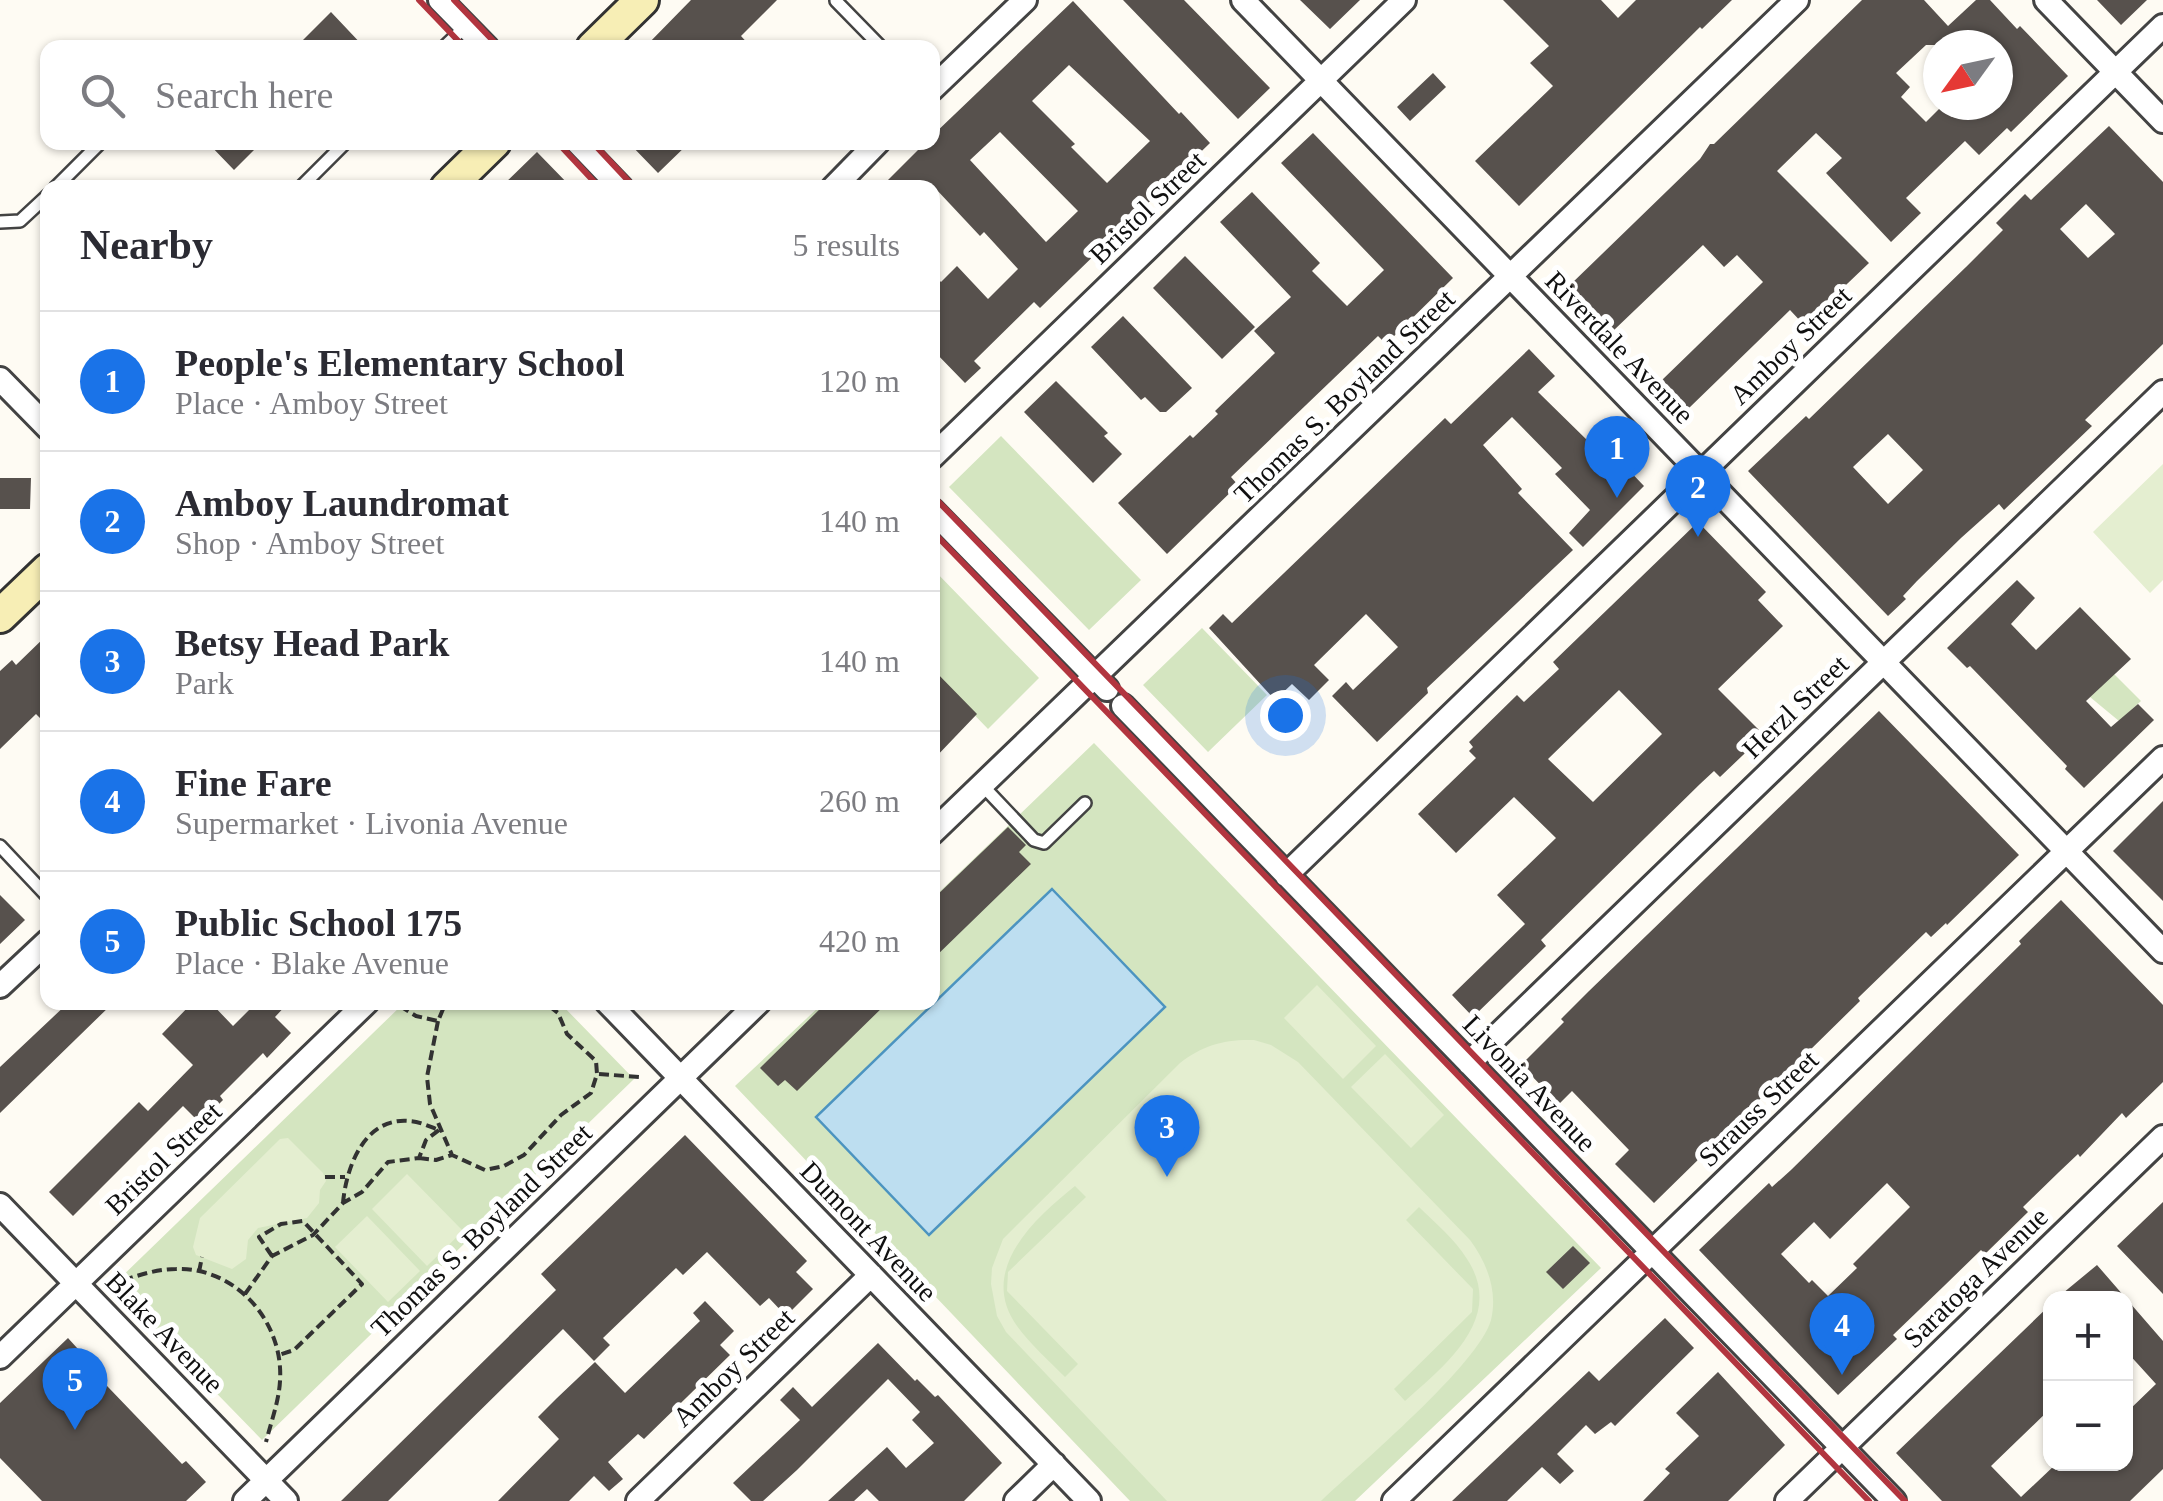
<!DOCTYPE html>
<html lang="en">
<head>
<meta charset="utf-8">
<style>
	body { margin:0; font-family:Georgia,serif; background:#f2f2f3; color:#2b2b33 }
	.controls { position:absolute; right:30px; bottom:30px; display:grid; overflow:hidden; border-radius:20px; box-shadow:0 2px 8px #0004 }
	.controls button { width:90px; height:90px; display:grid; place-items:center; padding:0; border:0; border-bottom:2px solid #e1e1e2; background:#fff; color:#2b2b33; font:50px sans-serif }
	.compass { position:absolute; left:1923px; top:30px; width:90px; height:90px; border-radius:50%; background:#fff; box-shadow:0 2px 8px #0004; rotate:237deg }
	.you { position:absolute; left:1285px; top:715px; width:35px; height:35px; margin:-25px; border:8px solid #fff; border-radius:50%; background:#1a73e8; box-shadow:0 0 0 15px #1a73e833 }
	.badge { display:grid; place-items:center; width:65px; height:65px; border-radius:50%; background:#1a73e8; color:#fff; font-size:32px; font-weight:700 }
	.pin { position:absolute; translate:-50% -82px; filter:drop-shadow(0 2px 5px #0008) }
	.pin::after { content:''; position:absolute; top:52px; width:35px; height:30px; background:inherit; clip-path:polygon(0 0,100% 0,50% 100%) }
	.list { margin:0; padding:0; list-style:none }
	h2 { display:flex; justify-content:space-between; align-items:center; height:130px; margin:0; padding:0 40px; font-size:42px }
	h2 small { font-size:32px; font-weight:400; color:#7c7c81 }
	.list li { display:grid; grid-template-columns:65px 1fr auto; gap:30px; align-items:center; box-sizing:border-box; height:140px; padding:0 40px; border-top:2px solid #e1e1e2 }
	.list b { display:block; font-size:38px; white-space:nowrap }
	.list p { margin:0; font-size:32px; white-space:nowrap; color:#7c7c81 }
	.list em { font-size:32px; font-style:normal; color:#7c7c81 }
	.icon { flex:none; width:55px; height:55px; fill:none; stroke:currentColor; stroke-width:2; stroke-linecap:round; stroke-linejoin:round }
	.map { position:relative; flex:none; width:2163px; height:1501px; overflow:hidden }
	.search { position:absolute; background:#fff; box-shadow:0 2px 8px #0004; left:40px; top:40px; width:900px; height:110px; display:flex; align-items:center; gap:25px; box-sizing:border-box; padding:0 35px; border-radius:20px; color:#7c7c81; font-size:38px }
	.panel { position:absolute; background:#fff; box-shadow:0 2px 8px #0004; left:40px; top:180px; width:900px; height:830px; border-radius:20px }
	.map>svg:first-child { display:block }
	.green { fill:#d4e5c0 }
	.pitch { fill:#e4eed0; fill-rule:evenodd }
	.water { fill:#bddef0; stroke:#4c94c0; stroke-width:2.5 }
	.building { fill:#57514d; fill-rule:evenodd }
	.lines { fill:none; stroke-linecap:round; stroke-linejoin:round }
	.lane-casing { stroke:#434343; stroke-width:16 }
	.street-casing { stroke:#434343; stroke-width:28 }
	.secondary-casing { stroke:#323232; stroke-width:38 }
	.path { stroke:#323232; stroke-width:4; stroke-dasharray:10 5; stroke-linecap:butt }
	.lane { stroke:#fff; stroke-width:11 }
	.street { stroke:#fff; stroke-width:22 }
	.secondary { stroke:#f7eeb5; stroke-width:32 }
	.rail { stroke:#b2353f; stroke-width:6 }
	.labels { text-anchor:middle; stroke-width:10; stroke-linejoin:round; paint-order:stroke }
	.street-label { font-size:28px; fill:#101010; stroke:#fff }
</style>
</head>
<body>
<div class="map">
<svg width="2163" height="1501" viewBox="0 0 2163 1501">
	<rect width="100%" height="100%" fill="#fefbf3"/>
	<path class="green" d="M1001 436 1141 580 1089 630 949 487Z
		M932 568 1039 678 988 729 933 672Z
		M1202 628 1267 695 1208 752 1143 685Z
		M2114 674 2141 701 2119 721 2090 697Z
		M1094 743 1601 1268 1355 1501H1130L735 1086 823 1003 932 1002 933 898Z
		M404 1003H560L634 1079 262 1440 112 1286Z"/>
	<path class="pitch" d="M2163 464V580L2150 593 2093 532Z
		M1317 985 1376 1046 1343 1079 1284 1018Z
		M1254 1040 1271 1045 1298 1062 1470 1240C1487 1263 1498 1291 1491 1320 1479 1364 1359 1465 1321 1501H1167L1006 1332 997 1316 991 1284 992 1268 1003 1239 1180 1063C1203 1045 1225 1039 1254 1040ZM1075 1186 1086 1197 1008 1272 1007 1291 1078 1364 1065 1377C1049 1361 1030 1344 1017 1326 977 1270 1035 1218 1075 1186ZM1419 1207C1435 1223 1455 1239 1467 1259 1506 1318 1445 1365 1405 1401L1394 1389 1472 1312 1473 1289 1406 1220Z
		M1385 1054 1444 1115 1411 1148 1351 1087Z
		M288 1138 323 1173 326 1181 320 1190 319 1203 307 1218 258 1228 248 1240 246 1259 232 1269 196 1255 193 1247 200 1218 280 1139Z
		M407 1174 463 1231 427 1266 372 1209Z
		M367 1216 420 1271 388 1302 335 1247Z"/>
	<path class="water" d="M1052 889 1165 1007 929 1235 816 1117Z"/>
	<path class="building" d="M691 0H777L741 36 752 48H644Z
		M1123 0H1184L1270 88 1238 119Z
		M1300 0H1360L1330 29Z
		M1503 0H1601L1618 18 1636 0H1732L1702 29 1700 27 1519 206 1475 161 1553 86 1530 63 1549 46Z
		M1862 0H1924L1948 26 1976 0H1990L2017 29 2020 26 2068 76 2011 132 2007 128 1979 155 1965 141 1906 198 1921 213 1891 242 1826 173 1842 158 1816 133 1777 171 1869 263 1804 325 1790 310 1688 409 1661 381 1763 282 1737 255 1724 267 1703 245 1613 331 1569 286 1700 159 1710 144H1714ZM1926 45H1998V105H1943L1926 122 1901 97 1910 87 1896 73Z
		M2097 0H2147L2121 25Z
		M1073 1 1179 114 1181 112 1210 143 1040 308 1034 302 974 361 981 368 965 383 932 349V273L941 282 957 266 988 299 1018 269 984 232 980 236 935 188H880L926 142H932V136ZM1069 65 1150 141 1107 183 1071 147 1075 144 1032 101ZM1000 132 1078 211 1046 242 970 160Z
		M331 12 365 48H295Z
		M1433 73 1446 87 1410 121 1397 107Z
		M2109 126 2163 182V344L2085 420 2092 426 2004 510 1999 504 1961 538 1917 581 1903 596 1906 599 1888 616 1748 471 1806 416 1809 419 1966 267 2003 230 1996 223 2025 194 2031 200ZM2086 204 2115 234 2088 258 2060 229ZM1888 434 1923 470 1888 504 1853 467Z
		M1313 133 1453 278 1386 344 1378 336 1231 477 1238 485 1167 554 1118 503 1190 435 1193 438 1218 414 1215 411 1275 353 1254 331 1291 297 1220 222 1252 192 1320 263 1312 271 1347 306 1384 270 1281 163Z
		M207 142H262L234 170Z
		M628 142H690L658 173Z
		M537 152 572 188H500Z
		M1185 256 1255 327 1222 359 1153 288Z
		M1123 316 1192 388 1166 412H1160L1145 397 1141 400 1091 347Z
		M1529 349 1555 376 1538 392 1589 442 1595 435 1644 486 1583 547 1569 533 1590 510 1555 474 1562 468 1512 417 1483 445 1522 489 1518 493 1573 550 1427 688 1428 693 1377 742 1332 696 1346 682 1353 690 1398 647 1366 614 1314 665 1329 680 1309 700 1292 684 1275 700 1209 628 1223 614 1232 623 1445 418 1451 424Z
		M1056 381 1108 433 1104 436 1122 454 1093 483 1024 412Z
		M0 478H31L30 509H0Z
		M1698 522 1766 592 1758 600 1783 626 1718 689 1764 735 1720 777 1714 771 1700 784 1541 940 1546 946 1473 1017 1452 995 1525 924 1497 895 1556 838 1514 797 1456 853 1418 814 1476 758 1469 751 1473 747 1469 742 1517 695 1524 702 1559 669 1553 662ZM1619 690 1662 734 1593 802 1548 759Z
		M2017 580 2035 598 2011 624 2036 650 2080 607 2131 659 2086 701 2111 727 2138 704 2154 720 2084 788 2065 769 2067 766 1970 666 1967 668 1947 648Z
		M48 634V726L36 714 0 749V671L12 660 16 665Z
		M932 668 977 714 932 761Z
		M1879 711 2019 855 1947 925 1946 923 1931 937 1926 932 1858 998 1860 1001 1654 1203 1615 1164 1629 1150 1572 1091 1559 1104 1521 1065 1564 1022 1561 1019 1589 991Z
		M2163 801V901L2113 851Z
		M1008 827 1026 845 1019 852 1031 864 932 960V900Z
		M0 895 25 920 0 944Z
		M2061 900 2163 1005V1082L2126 1118 2122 1113 2080 1157 2078 1154 2059 1172 2023 1207 2028 1212 1985 1254 1981 1250 1944 1286 1893 1335 1897 1339 1838 1395 1699 1250 1769 1183 1772 1187 1791 1170 2021 944 2019 941ZM1887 1183 1910 1207 1853 1264 1857 1268 1828 1296 1812 1280 1809 1283 1781 1254 1814 1222 1830 1239Z
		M69 1002H114L0 1113V1067Z
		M193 1002H210L233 1026 257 1002H289L275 1017 291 1033 267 1058 263 1053 220 1096 223 1100 200 1123 183 1106 73 1216 49 1192 139 1102 148 1111 193 1065 162 1034Z
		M827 1002H888L797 1091 785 1080 778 1086 760 1068Z
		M685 1135 807 1261 796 1272 813 1289 786 1316 769 1298 760 1306 707 1252 683 1275 676 1268 603 1338 610 1345 594 1361 563 1329 388 1501H341L556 1290 541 1274Z
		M2163 1202V1294L2117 1246Z
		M1573 1246 1590 1263 1563 1289 1546 1272Z
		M2097 1265 2163 1341V1469L2130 1501H1942L1896 1453 2050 1305V1409L1991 1466 2021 1497 2056 1464H2126V1413L2156 1384 2126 1351V1298H2057Z
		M705 1301 734 1331 720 1345 730 1355 644 1439 638 1434 608 1462 623 1479 609 1491 594 1476 569 1501H498L559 1439 538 1417 557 1398 595 1362 625 1393 700 1321 693 1313Z
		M1665 1318 1694 1348 1615 1426 1611 1422 1595 1434 1586 1425 1557 1454 1574 1471 1560 1484 1542 1467 1507 1501H1452L1589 1371 1599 1381Z
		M68 1338 87 1359 84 1362 182 1464 186 1461 206 1482 186 1501H42L0 1458V1403Z
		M878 1343 915 1381 917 1379 935 1397 938 1395 1002 1463 964 1501H879L867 1489 854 1501H828L887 1447 906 1468 934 1443 912 1420 920 1412 888 1379 797 1470 763 1501H751L733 1483 800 1420 780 1400 793 1387 812 1407Z
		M1718 1372 1785 1445 1728 1501H1643L1670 1473 1665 1469 1699 1436 1676 1413Z"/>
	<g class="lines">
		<defs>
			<path id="lane" d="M836 1 882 48
				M443 48 466 26
				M55 188 101 142
				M300 188 346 142
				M0 222 20 221 48 195
				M982 785 1034 840 1044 843 1085 803
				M0 846 48 897"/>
			<path id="street" d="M440 0 487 48
				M1243 0 2163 951
				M2046 0 2163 121
				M932 89 1025 0
				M577 142 621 188
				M833 188 878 142
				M0 379 48 428
				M932 457 1404 0
				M932 510 1107 689
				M1123 706 1894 1501
				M932 833 1797 0
				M1286 875 2163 26
				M0 986 48 941
				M607 1002 1089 1501
				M1469 1063 2163 392
				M0 1205 286 1501
				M0 1357 367 1002
				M245 1501 759 1002
				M638 1501 871 1275
				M1016 1501 1054 1464
				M1394 1501 2163 758
				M1787 1501 2163 1137"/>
			<path id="secondary" d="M593 48 642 0
				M447 188 494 142
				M0 616 48 570"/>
		</defs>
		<use href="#lane" class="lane-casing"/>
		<use href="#street" class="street-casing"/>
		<use href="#secondary" class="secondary-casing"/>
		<path class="path" d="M400 1006 416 1016 438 1021 446 1002
			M438 1021 427 1077 430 1104 452 1155
			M599 1074 639 1077
			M419 1158 436 1160 452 1155 485 1170 504 1166 524 1155 561 1115 591 1093 597 1074 596 1061 567 1034 558 1013 544 1002
			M325 1177H345
			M343 1203C346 1168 364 1117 409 1121 419 1121 430 1127 439 1130
			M272 1256 259 1237 281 1224 303 1221 362 1284 294 1350 279 1355
			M199 1272 202 1257
			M109 1285C131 1278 153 1269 176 1269 237 1267 284 1323 280 1381 279 1401 271 1422 266 1442
			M245 1294 272 1256 313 1235 343 1203 362 1192 388 1162 419 1158 426 1140 439 1130"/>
		<use href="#lane" class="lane"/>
		<use href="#street" class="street"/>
		<use href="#secondary" class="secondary"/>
		<path class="rail" d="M419 0 465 48
			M454 0 500 48
			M557 142 600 188
			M592 142 635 188
			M932 495 1905 1501
			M932 531 1869 1501"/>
	</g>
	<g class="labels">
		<g class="street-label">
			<text transform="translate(1147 207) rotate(-44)" y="10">Bristol Street</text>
			<text transform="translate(1790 345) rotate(-44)" y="10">Amboy Street</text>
			<text transform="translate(1620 347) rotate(46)" y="10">Riverdale Avenue</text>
			<text transform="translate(1344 396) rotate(-44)" y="10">Thomas S. Boyland Street</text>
			<text transform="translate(1795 706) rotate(-44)" y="10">Herzl Street</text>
			<text transform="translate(1530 1083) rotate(46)" y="10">Livonia Avenue</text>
			<text transform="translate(1758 1108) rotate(-44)" y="10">Strauss Street</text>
			<text transform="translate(163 1158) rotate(-44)" y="10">Bristol Street</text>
			<text transform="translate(481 1230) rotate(-44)" y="10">Thomas S. Boyland Street</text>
			<text transform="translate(869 1231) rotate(46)" y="10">Dumont Avenue</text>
			<text transform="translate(1975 1277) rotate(-44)" y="10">Saratoga Avenue</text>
			<text transform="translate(165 1332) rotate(46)" y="10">Blake Avenue</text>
			<text transform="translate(733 1367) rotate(-44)" y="10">Amboy Street</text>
		</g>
	</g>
</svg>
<div class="controls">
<button>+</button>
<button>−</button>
</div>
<svg class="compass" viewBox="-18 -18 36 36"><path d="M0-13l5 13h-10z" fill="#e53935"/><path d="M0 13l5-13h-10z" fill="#7c7c81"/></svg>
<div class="you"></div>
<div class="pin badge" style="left:1617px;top:498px">1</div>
<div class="pin badge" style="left:1698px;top:537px">2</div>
<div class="pin badge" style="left:1167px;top:1177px">3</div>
<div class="pin badge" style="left:1842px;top:1375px">4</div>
<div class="pin badge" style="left:75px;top:1430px">5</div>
<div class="search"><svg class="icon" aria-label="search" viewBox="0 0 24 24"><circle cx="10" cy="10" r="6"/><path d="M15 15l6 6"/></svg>Search here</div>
<section class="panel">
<h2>Nearby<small>5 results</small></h2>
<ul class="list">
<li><span class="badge">1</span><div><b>People's Elementary School</b><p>Place · Amboy Street</p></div><em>120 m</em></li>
<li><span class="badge">2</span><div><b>Amboy Laundromat</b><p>Shop · Amboy Street</p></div><em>140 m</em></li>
<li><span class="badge">3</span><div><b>Betsy Head Park</b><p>Park</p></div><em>140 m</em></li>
<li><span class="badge">4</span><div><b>Fine Fare</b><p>Supermarket · Livonia Avenue</p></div><em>260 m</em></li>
<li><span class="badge">5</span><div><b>Public School 175</b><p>Place · Blake Avenue</p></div><em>420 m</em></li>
</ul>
</section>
</div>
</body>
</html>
